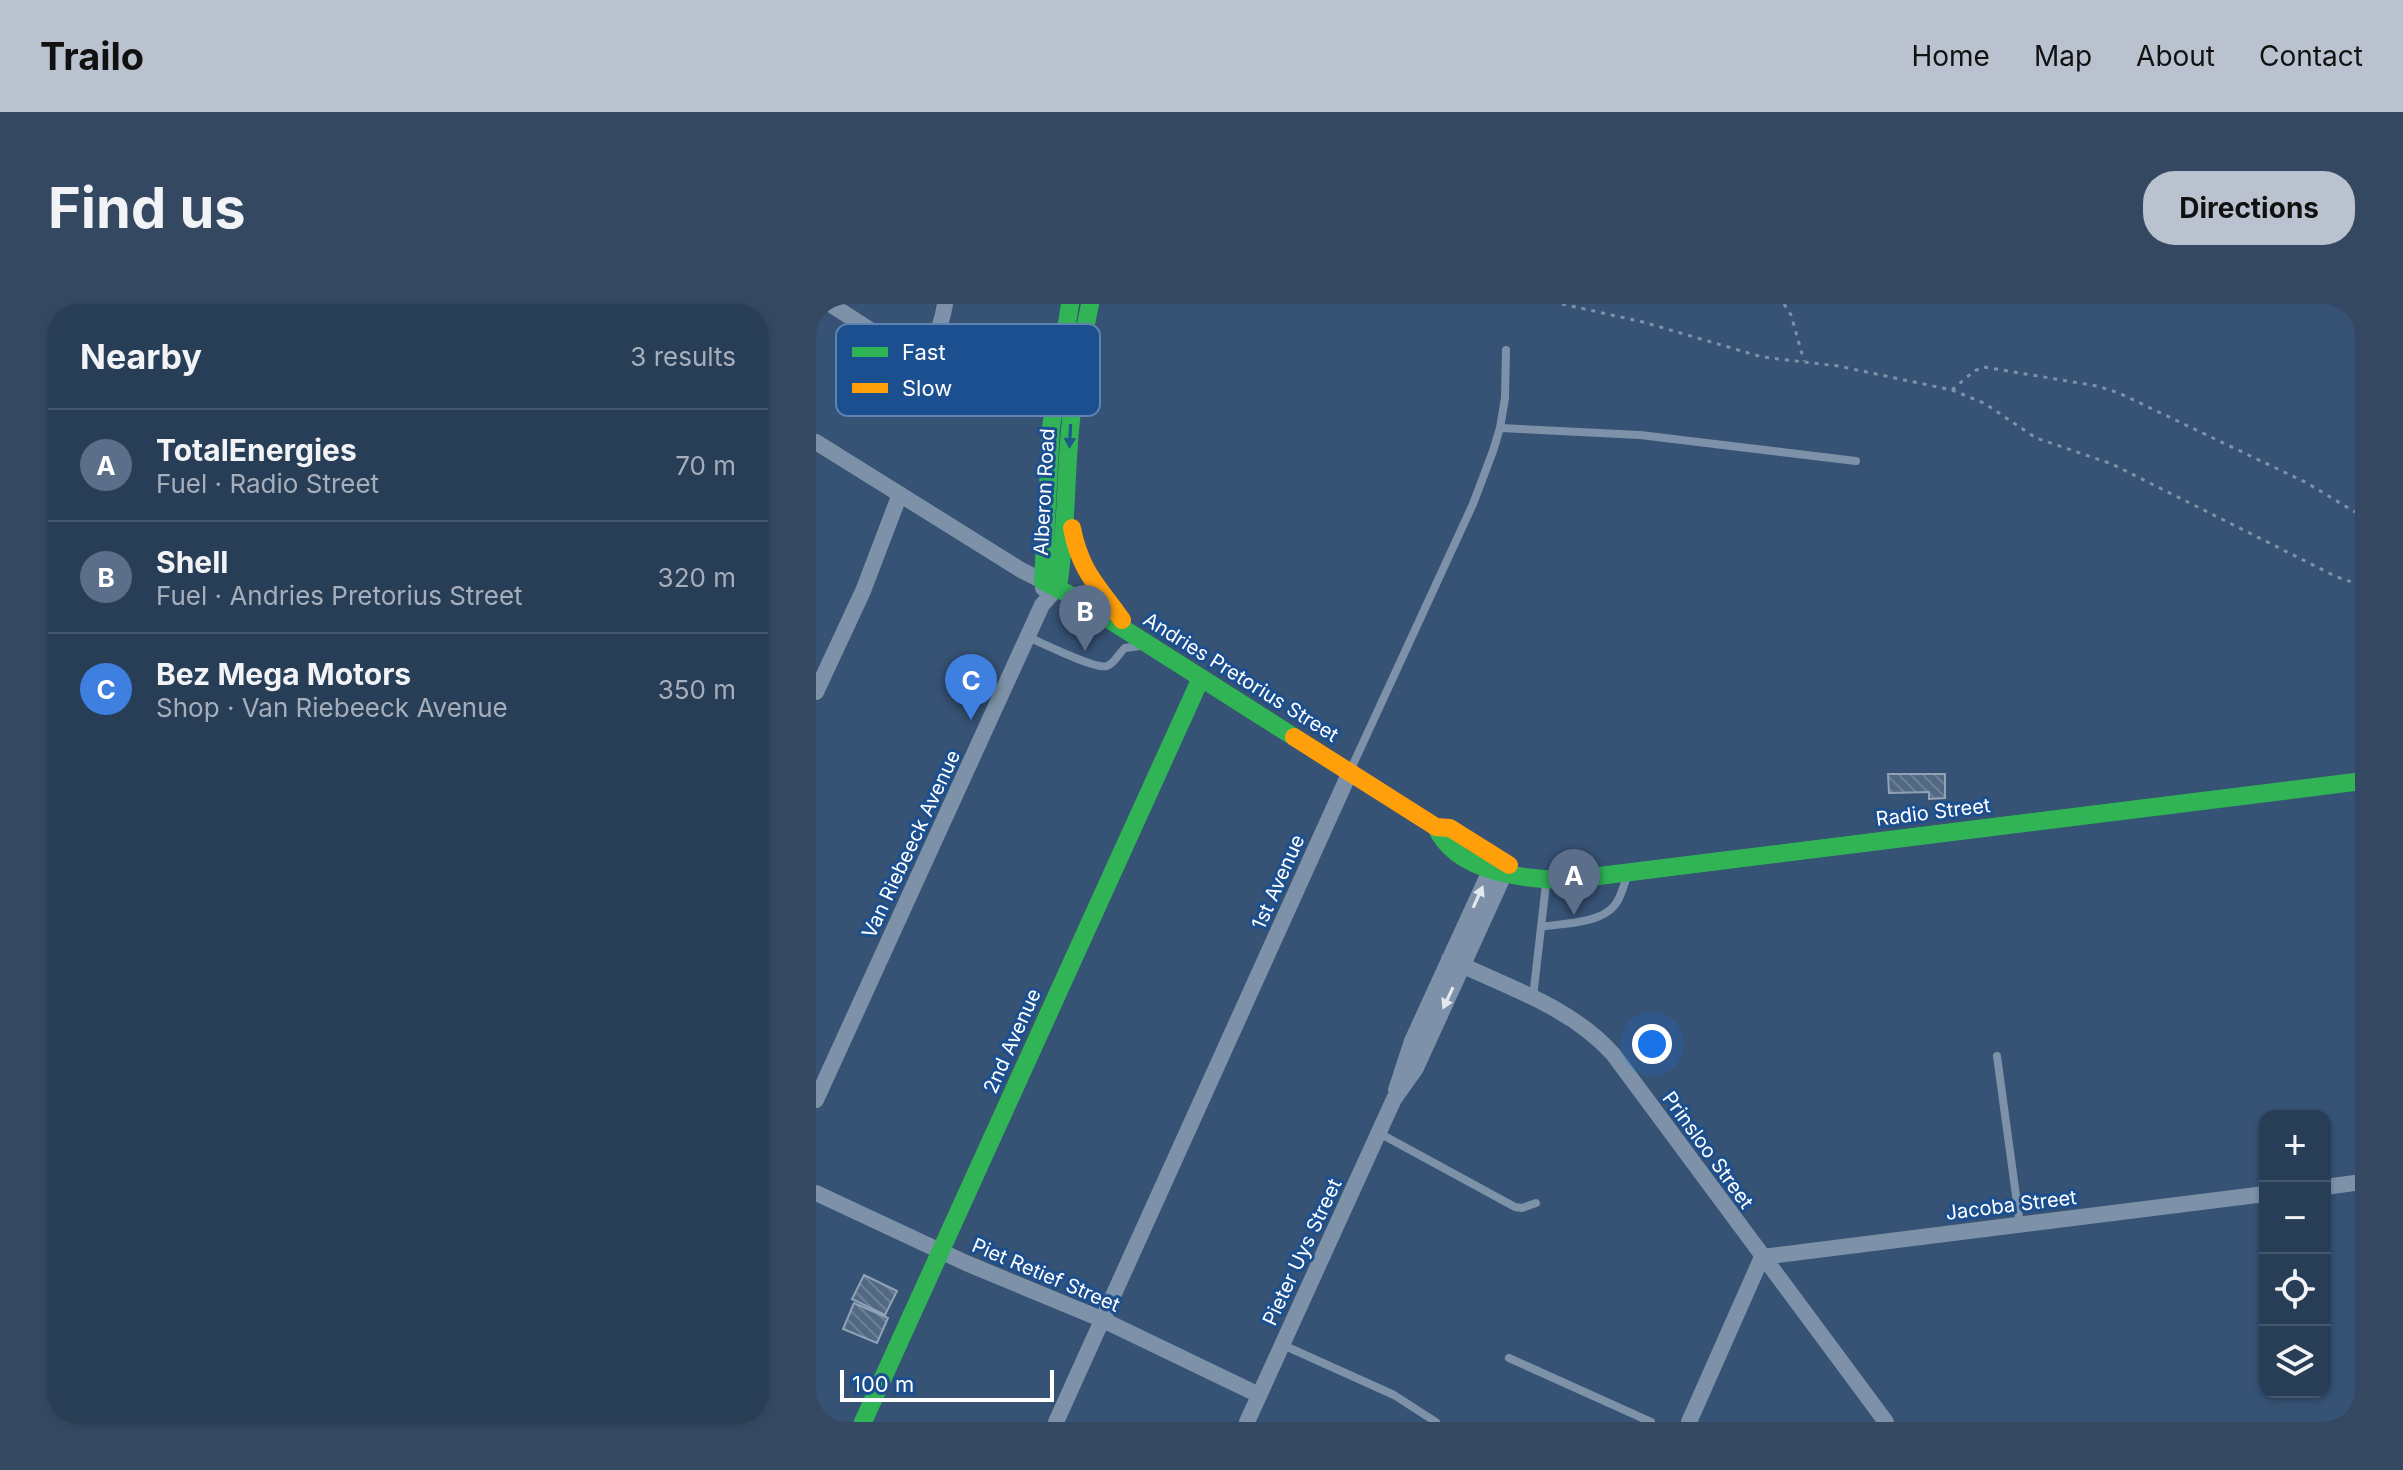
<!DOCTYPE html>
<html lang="en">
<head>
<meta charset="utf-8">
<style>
	body { margin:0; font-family:Inter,sans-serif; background:#344961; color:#f1f3f6 }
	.controls { position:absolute; right:24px; bottom:24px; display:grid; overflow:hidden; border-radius:16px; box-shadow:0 2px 6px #0004 }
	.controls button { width:72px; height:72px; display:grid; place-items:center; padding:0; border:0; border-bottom:2px solid #44576d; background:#283e57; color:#f1f3f6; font:40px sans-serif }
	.scale { position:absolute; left:24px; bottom:20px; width:214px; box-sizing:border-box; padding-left:8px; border:4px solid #fff; border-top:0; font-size:22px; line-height:28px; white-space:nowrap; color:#fff; -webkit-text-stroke:6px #1b4f8f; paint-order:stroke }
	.you { position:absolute; left:836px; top:740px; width:28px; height:28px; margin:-20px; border:6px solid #fff; border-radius:50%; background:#1a73e8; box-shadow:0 0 0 12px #1a73e833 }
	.badge { display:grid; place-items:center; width:52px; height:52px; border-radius:50%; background:#b9c2ce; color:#fff; font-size:26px; font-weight:700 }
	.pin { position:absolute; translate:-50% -66px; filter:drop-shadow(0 2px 4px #0008) }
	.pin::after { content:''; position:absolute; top:42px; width:28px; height:24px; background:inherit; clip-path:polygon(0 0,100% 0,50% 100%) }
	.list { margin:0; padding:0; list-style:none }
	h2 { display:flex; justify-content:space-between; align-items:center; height:104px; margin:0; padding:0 32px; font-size:34px }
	h2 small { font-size:26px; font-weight:400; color:#a5aeba }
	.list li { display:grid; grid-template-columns:52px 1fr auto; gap:24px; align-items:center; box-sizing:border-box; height:112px; padding:0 32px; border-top:2px solid #44576d }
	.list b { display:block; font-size:30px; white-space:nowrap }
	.list p { margin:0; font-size:26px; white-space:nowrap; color:#a5aeba }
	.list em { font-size:26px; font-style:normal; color:#a5aeba }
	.icon { flex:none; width:44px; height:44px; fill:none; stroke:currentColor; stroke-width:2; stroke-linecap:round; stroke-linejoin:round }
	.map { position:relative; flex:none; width:1539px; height:1118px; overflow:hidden; border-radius:32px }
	header { display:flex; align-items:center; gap:48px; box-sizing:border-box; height:112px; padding:0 40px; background:#b9c2ce; color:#111 }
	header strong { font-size:38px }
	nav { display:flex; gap:44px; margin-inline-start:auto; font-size:28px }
	.intro { display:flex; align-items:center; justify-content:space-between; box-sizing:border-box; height:192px; padding:0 48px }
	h1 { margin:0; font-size:56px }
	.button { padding:20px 36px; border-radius:32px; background:#b9c2ce; color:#111; font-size:28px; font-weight:700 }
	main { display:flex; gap:48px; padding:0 48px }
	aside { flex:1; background:#283e57; border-radius:32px; box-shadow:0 2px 6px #0004 }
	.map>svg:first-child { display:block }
	.building { fill:url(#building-back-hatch); stroke:#92a2b6; stroke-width:2 }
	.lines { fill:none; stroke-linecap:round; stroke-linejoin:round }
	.path { stroke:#7d92a8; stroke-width:3; stroke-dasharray:4 6; stroke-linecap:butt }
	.lane { stroke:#7d92a8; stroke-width:8 }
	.street { stroke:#7d92a8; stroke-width:16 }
	.fast { stroke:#30b455; stroke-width:18 }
	.slow { stroke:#ff9f0a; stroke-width:18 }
	.oneway { fill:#1d5989 }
	.oneway2 { fill:#e5e9ee }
	.labels { text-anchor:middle; stroke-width:6; stroke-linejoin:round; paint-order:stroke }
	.street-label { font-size:20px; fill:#fff; stroke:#1b4f8f }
	.key { fill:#1b4f8f; stroke:#5f84b1; stroke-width:2 }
	.key-label { font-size:22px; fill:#fff }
</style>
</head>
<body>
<header>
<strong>Trailo</strong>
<nav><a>Home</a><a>Map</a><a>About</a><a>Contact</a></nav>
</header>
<div class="intro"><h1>Find us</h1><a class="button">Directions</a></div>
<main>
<aside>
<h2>Nearby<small>3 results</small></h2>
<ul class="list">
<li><span class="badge" style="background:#5c6f8a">A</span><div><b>TotalEnergies</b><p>Fuel · Radio Street</p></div><em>70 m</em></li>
<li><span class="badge" style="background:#5c6f8a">B</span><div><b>Shell</b><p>Fuel · Andries Pretorius Street</p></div><em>320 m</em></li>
<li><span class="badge" style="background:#3f7fe0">C</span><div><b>Bez Mega Motors</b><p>Shop · Van Riebeeck Avenue</p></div><em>350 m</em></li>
</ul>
</aside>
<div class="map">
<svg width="1539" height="1118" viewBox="0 0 1539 1118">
	<defs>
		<pattern id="building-back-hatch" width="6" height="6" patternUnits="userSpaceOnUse" patternTransform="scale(2)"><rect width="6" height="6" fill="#526984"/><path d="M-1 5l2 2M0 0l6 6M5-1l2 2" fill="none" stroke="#6c8096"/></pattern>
	</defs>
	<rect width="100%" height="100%" fill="#365274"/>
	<path class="building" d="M1072 470H1129V494L1113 495V488L1073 489Z
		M48 971 81 987 69 1011 36 995Z
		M38 999 72 1014 61 1039 27 1025Z"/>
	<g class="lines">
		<path class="path" d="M746 0 827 18 946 53 1022 62 1136 86 1168 99 1220 134 1296 160 1521 273 1539 279
			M968 0 975 11 988 57
			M1136 86 1158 67 1168 63 1281 82 1303 89 1491 179 1539 208"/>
		<path class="lane" d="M684 124 824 131 1040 157
			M212 333C226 339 280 366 291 362 298 360 303 349 309 344L324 342
			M534 467 657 200 677 147 684 124 689 94 690 46
			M725 623C746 619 783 620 798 602 805 595 807 582 811 573
			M717 693 730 580
			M1181 752 1204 921
			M563 829 699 903 706 904 720 899
			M467 1041 578 1091 620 1118
			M693 1054 835 1118"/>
		<path class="street" d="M14 0 79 42C115 54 124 29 129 0
			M0 138 205 266 227 277V284
			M0 388 47 287 84 190
			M633 655C690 683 754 702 797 750L1070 1118
			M580 786 596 737 678 558
			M0 796 226 301 242 283
			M1509 883 1539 879
			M0 889 150 959 285 1015 443 1091
			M240 1118 534 468
			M431 1118 578 795 600 764 692 562
			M873 1118 946 953 1449 890"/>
		<path class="fast" d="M254 0 235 123 227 277 256 292 478 433
			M242 283C251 228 249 172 255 116 259 77 266 39 274 0
			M620 523C640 569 708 575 751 576L1539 478
			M47 1118 385 374"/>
		<path class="slow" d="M256 224C264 267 282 282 306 316
			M478 433 620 523 634 524 693 561"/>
	</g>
	<defs><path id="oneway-solid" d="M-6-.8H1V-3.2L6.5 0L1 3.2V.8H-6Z" transform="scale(2)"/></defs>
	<use class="oneway" href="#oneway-solid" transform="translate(254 132) rotate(93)"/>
	<g class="oneway2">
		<use href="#oneway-solid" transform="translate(662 593) rotate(-66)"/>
		<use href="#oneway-solid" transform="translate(632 694) rotate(115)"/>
	</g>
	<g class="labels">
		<g class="street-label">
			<text transform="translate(228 188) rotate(-87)" y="7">Alberon Road</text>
			<text transform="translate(425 373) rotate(32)" y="7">Andries Pretorius Street</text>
			<text transform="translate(1117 508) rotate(-7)" y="7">Radio Street</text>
			<text transform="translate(95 540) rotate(-65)" y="7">Van Riebeeck Avenue</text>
			<text transform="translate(462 578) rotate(-66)" y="7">1st Avenue</text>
			<text transform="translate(196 737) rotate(-66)" y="7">2nd Avenue</text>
			<text transform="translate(892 846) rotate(54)" y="7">Prinsloo Street</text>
			<text transform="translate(1195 901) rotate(-7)" y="7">Jacoba Street</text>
			<text transform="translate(486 948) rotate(-65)" y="7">Pieter Uys Street</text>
			<text transform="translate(230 971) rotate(23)" y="7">Piet Retief Street</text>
		</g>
	</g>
	<rect x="20" y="20" width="264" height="92" rx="12" class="key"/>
	<rect x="36" y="43" width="36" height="10" fill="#30b455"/>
	<rect x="36" y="79" width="36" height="10" fill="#ff9f0a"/>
	<g class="key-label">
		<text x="86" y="56">Fast</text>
		<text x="86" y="92">Slow</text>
	</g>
</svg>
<div class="controls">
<button>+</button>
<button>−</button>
<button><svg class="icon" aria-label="locate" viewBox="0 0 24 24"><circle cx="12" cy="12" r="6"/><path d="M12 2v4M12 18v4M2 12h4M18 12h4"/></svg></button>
<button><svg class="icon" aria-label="layers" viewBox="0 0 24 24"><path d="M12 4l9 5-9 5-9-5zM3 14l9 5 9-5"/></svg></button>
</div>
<div class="scale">100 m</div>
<div class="you"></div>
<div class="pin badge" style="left:758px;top:611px;background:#5c6f8a">A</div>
<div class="pin badge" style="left:269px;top:347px;background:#5c6f8a">B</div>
<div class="pin badge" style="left:155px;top:416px;background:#3f7fe0">C</div>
</div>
</main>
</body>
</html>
